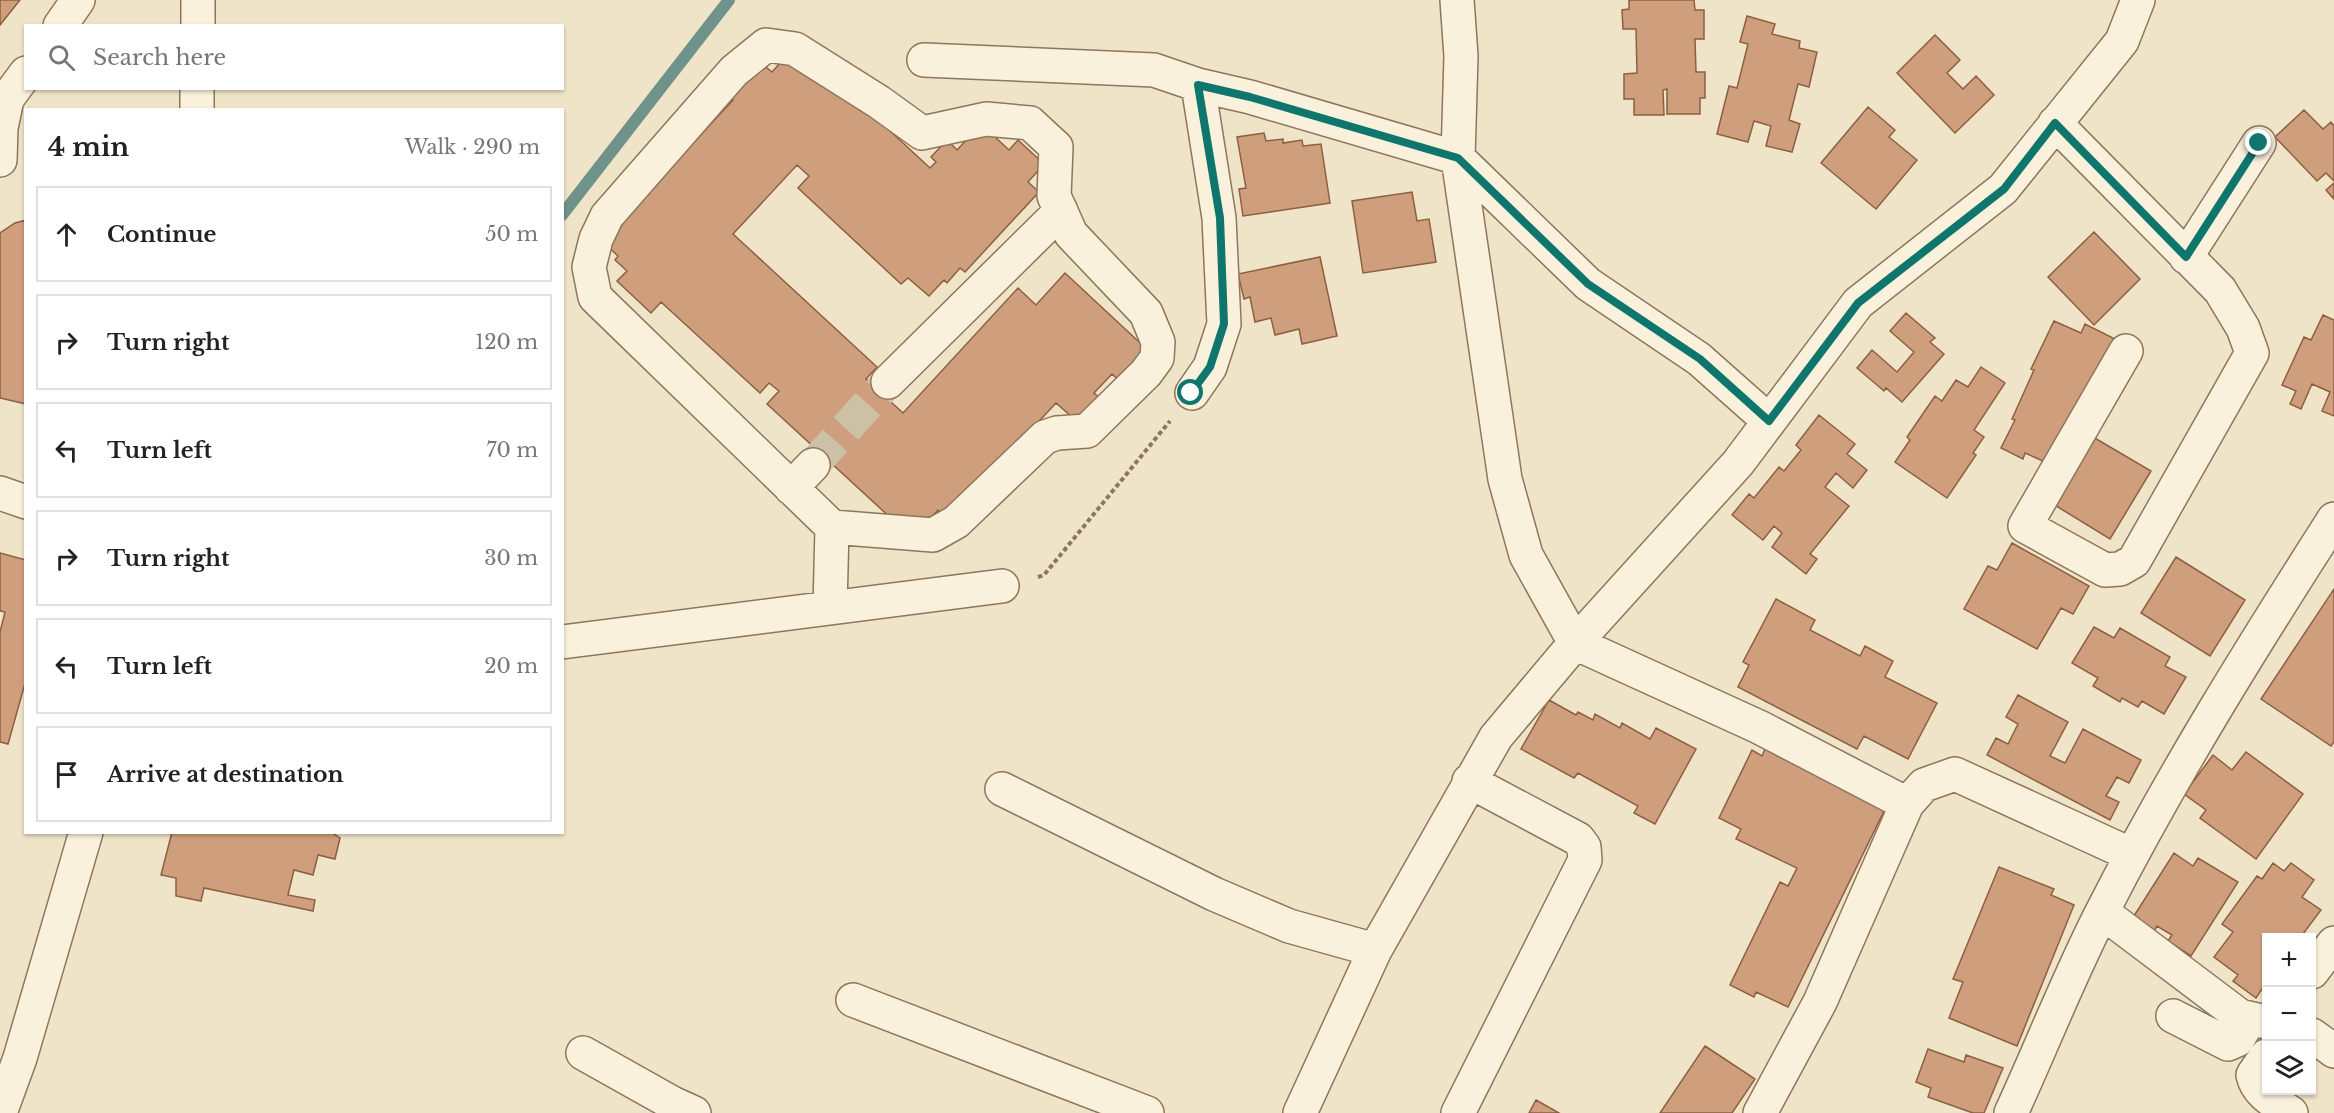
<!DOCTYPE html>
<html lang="en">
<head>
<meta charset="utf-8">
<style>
	body { margin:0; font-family:"Libre Baskerville",serif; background:#f2f2f2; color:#222 }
	.controls { position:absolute; right:18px; bottom:18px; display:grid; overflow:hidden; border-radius:0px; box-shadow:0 2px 4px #0004 }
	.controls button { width:54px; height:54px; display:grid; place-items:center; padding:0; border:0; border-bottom:2px solid #e0e0e0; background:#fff; color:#222; font:30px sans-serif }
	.stop { position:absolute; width:18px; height:18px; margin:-14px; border:4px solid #0f766e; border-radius:50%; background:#fff }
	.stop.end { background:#0f766e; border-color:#fff; box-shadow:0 2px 6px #0008 }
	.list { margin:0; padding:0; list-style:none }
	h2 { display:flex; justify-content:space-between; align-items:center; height:78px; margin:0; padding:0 24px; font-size:26px }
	h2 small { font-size:20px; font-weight:400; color:#767676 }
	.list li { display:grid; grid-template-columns:39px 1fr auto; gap:18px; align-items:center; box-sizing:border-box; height:96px; margin:0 12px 12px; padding:0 12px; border:2px solid #e0e0e0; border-radius:0px }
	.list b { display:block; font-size:22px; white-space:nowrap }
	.list em { font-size:20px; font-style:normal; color:#767676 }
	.icon { flex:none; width:33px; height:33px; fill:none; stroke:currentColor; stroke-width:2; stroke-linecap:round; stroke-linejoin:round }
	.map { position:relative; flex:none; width:2334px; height:1113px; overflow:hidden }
	.search { position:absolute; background:#fff; box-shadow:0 2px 4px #0004; left:24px; top:24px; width:540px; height:66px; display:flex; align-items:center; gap:15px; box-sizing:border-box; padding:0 21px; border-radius:0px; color:#767676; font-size:22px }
	.panel { position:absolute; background:#fff; box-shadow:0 2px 4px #0004; left:24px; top:108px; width:540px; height:726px; border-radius:0px }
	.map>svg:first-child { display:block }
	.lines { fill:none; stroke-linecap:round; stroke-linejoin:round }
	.stream { stroke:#6f938a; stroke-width:12 }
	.building { fill:#cf9f7d; stroke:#8d5f41; stroke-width:1.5 }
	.minor-tunnel { stroke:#ccc0a6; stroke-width:33; stroke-dasharray:33 16; stroke-linecap:butt }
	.minor-casing { stroke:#8d765c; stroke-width:36 }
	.path { stroke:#8d765c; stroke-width:4; stroke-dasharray:4.5 3; stroke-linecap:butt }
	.minor { stroke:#faf1dc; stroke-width:33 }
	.route { stroke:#0f766e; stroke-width:8 }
</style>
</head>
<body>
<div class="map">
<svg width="2334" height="1113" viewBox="0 0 2334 1113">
	<rect width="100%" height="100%" fill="#f0e4c8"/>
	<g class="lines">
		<path class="stream" d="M562 215 729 0"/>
	</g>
	<path class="building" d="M0 0H20L0 25Z
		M1629 0H1694L1695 10H1704V39H1695L1696 72H1705V98H1700V114H1667V89L1663 90 1664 115H1634V99H1624V74L1637 73 1636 29H1623L1622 10 1629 9Z
		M1747 16 1775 24 1772 34 1800 41 1799 48 1817 52 1809 87 1798 84 1789 120 1800 124 1792 152 1766 146 1771 126 1754 121 1748 142 1717 134 1729 86 1737 88 1748 44 1740 42Z
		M1935 35 1960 60 1947 73 1963 89 1976 76 1994 95 1955 133 1897 73Z
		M791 51 820 66 930 168 936 162 931 157 947 140 957 150 981 124 1009 150 1018 140 1044 164 1028 182 1039 192 965 272 960 268 947 283 944 280 929 296 908 278 901 284 798 188 809 176 797 165 733 234 877 367 866 379 903 413 1018 288 1036 305 1065 273 1152 354 1123 384 1112 374 1094 393 1103 401 1081 425 1056 403 961 505 944 516 938 510 917 532 899 515 894 521 767 404 779 391 769 383 760 393 661 302 651 313 617 281 627 271 615 260 618 256 602 241 733 100 726 94 757 60 772 72Z
		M1868 107 1895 130 1889 137 1917 160 1876 209 1821 163Z
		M2304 110 2323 129 2331 122 2334 126V181L2326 173 2317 181 2275 137Z
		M1264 133 1266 141 1283 139V143L1302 140 1303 146 1321 144 1330 203 1243 216 1239 189 1246 188 1237 137Z
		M2334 183V199L2326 190Z
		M1412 192 1417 221 1429 219 1436 262 1363 273 1352 201Z
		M26 220V404L0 398V233L15 223Z
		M2094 232 2140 279 2094 325 2048 277Z
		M1320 257 1337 336 1302 344 1299 329 1275 335 1271 318 1255 322 1250 297 1244 299 1238 274Z
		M1906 313 1935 338 1930 342 1944 354 1902 402 1886 388 1884 391 1857 368 1872 350 1897 372 1914 352 1890 331Z
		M2323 315 2334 320V416L2322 411 2330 392 2312 384 2301 409 2290 404 2296 391 2282 385 2304 337 2311 340Z
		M2054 321 2081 333 2085 324 2119 341 2069 446 2056 440 2045 462 2025 453 2023 459 2001 448 2015 420 2012 419 2034 370 2031 369Z
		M1981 367 2005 383 1974 430 1984 437 1973 453 1976 455 1947 498 1895 462 1910 440 1907 437 1935 396 1942 401 1956 380 1968 387Z
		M1819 415 1855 444 1847 454 1867 470 1853 488 1836 473 1825 487 1849 506 1810 554 1817 559 1806 574 1772 547 1782 533 1774 526 1763 540 1732 515 1749 494 1754 498 1779 467 1784 471 1801 450 1796 445Z
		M2093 437 2151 471 2110 539 2053 504Z
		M2012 543 2089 586 2073 614 2061 608 2037 649 1964 609 1988 566 1997 570Z
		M0 553 26 560V680L8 744 0 742V632L5 612 0 611Z
		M2176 557 2245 600 2210 656 2141 613Z
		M2334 589V742L2331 746 2261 699Z
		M1776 599 1815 620 1810 630 1860 656 1865 646 1893 661 1885 677 1937 703 1908 759 1864 736 1857 749 1738 687 1749 665 1743 662Z
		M2094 627 2114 638 2120 628 2170 657 2165 666 2186 677 2164 714 2142 701 2138 707 2122 698 2120 702 2093 686 2098 678 2072 663Z
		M2018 695 2068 722 2050 756 2065 763 2083 729 2141 760 2129 783 2117 777 2106 796 2119 802 2110 820 1987 755 1996 738 2008 744 2018 724 2006 717Z
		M1549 700 1576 715 1578 712 1593 720 1595 714 1620 728 1622 723 1650 739 1656 728 1696 749 1655 824 1634 813 1638 806 1578 773 1574 778 1521 749Z
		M1765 749 1886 807 1788 1007 1756 992 1754 997 1730 985 1780 882 1788 886 1797 868 1736 839 1741 829 1719 818 1752 750 1762 756Z
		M2246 752 2303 794 2256 859 2200 818 2206 810 2184 794 2213 755 2232 770Z
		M172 832H331L340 838 335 859 318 855 313 875 294 870 288 895 315 900 313 911 204 888 201 901 176 896V878L161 875Z
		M2174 853 2193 866 2198 858 2238 882 2191 956 2168 941 2172 935 2157 926 2154 932 2132 919Z
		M2273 863 2284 871 2291 863 2314 880 2302 897 2321 910 2300 938H2266V983L2256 998 2233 981 2238 975 2214 957 2233 932 2222 924 2257 876 2262 879Z
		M1999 867 2054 889 2051 895 2074 905 2017 1046 1949 1018 1963 982 1953 979Z
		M1705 1046 1755 1079 1732 1113H1660Z
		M1928 1049 1964 1062 1966 1055 2003 1068 1984 1113H1973L1928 1097 1931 1088 1916 1082Z
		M1536 1100 1559 1113H1529Z"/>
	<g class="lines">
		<path class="minor-tunnel" d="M813 465 888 382"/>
		<defs>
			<path id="minor" d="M1457 0 1461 56 1458 158 1588 284 1699 359 1769 421
				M60 26 78 0
				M198 26V0
				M924 60 1154 70 1198 85 1250 97 1458 158 1505 479 1526 555 1575 643 1759 727 1907 804 1924 785 1955 774 2132 855
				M197 110V88
				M2055 123 2220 290 2243 328 2252 353 2134 561 2120 569 2105 570 2025 526 2126 351
				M0 160 1 128 7 99 26 73
				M2186 257 2259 143
				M888 382 1061 211
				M1192 393 1210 367 1224 324 1219 218 1198 85
				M791 488 813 465
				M0 493 26 502
				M830 608 832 527 595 297 589 267 596 239 607 216 734 71 766 45 795 49 879 102 922 133 986 119 1030 123 1056 147 1054 196 1071 234 1146 313 1158 342 1157 358 1146 373 1087 431 1057 433 1045 437 956 522 933 535 832 527
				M562 642 1002 586
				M1002 789 1214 894 1289 926 1375 950
				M2102 912 2240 1016 2266 1022
				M2312 972 2334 943
				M853 1000 1147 1113
				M2173 1016 2228 1044 2237 1040 2250 1019
				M2312 1035 2334 1051
				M583 1053 672 1103 694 1113
				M2266 1056 2253 1075C2257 1094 2276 1103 2291 1113
				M0 1113 20 1058 86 832
				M1300 1113 1375 950 1496 737 1575 643 1738 463 1858 303 2003 189 2122 41 2138 0
				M1458 1113 1585 860 1584 847 1578 839 1469 781
				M1760 1113 1820 1002 1907 804
				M2011 1113C2042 1046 2069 976 2103 910 2172 775 2252 647 2334 519"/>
		</defs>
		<use href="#minor" class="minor-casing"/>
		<path class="path" d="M1038 577 1044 575 1170 421"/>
		<use href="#minor" class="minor"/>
	</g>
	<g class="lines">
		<path class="route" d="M1191 393 1210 367 1224 324 1220 218 1198 85 1250 97 1458 158 1588 284 1700 359 1769 421 1858 303 2004 189 2055 123 2186 257 2259 143"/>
	</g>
</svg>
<div class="controls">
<button>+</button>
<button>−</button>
<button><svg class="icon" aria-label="layers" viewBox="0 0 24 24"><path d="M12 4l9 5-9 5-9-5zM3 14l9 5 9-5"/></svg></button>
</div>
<div class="stop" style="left:1191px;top:393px"></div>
<div class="stop end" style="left:2259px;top:143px"></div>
<div class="search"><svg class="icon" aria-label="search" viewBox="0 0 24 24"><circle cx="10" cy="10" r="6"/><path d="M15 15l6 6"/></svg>Search here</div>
<section class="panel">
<h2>4 min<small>Walk · 290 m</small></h2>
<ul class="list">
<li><svg class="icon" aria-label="ahead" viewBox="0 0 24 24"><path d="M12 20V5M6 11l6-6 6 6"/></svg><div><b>Continue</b></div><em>50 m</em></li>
<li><svg class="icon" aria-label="right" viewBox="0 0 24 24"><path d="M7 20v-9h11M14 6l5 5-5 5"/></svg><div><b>Turn right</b></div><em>120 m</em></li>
<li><svg class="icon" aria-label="left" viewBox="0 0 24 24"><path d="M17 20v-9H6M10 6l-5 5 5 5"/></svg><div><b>Turn left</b></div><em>70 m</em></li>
<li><svg class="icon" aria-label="right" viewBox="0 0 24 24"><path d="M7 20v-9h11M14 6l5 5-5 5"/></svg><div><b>Turn right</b></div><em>30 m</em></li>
<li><svg class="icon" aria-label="left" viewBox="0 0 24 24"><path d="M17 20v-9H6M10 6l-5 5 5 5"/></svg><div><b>Turn left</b></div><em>20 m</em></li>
<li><svg class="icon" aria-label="arrive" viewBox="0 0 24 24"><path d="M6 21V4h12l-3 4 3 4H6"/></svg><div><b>Arrive at destination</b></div></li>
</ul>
</section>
</div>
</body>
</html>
